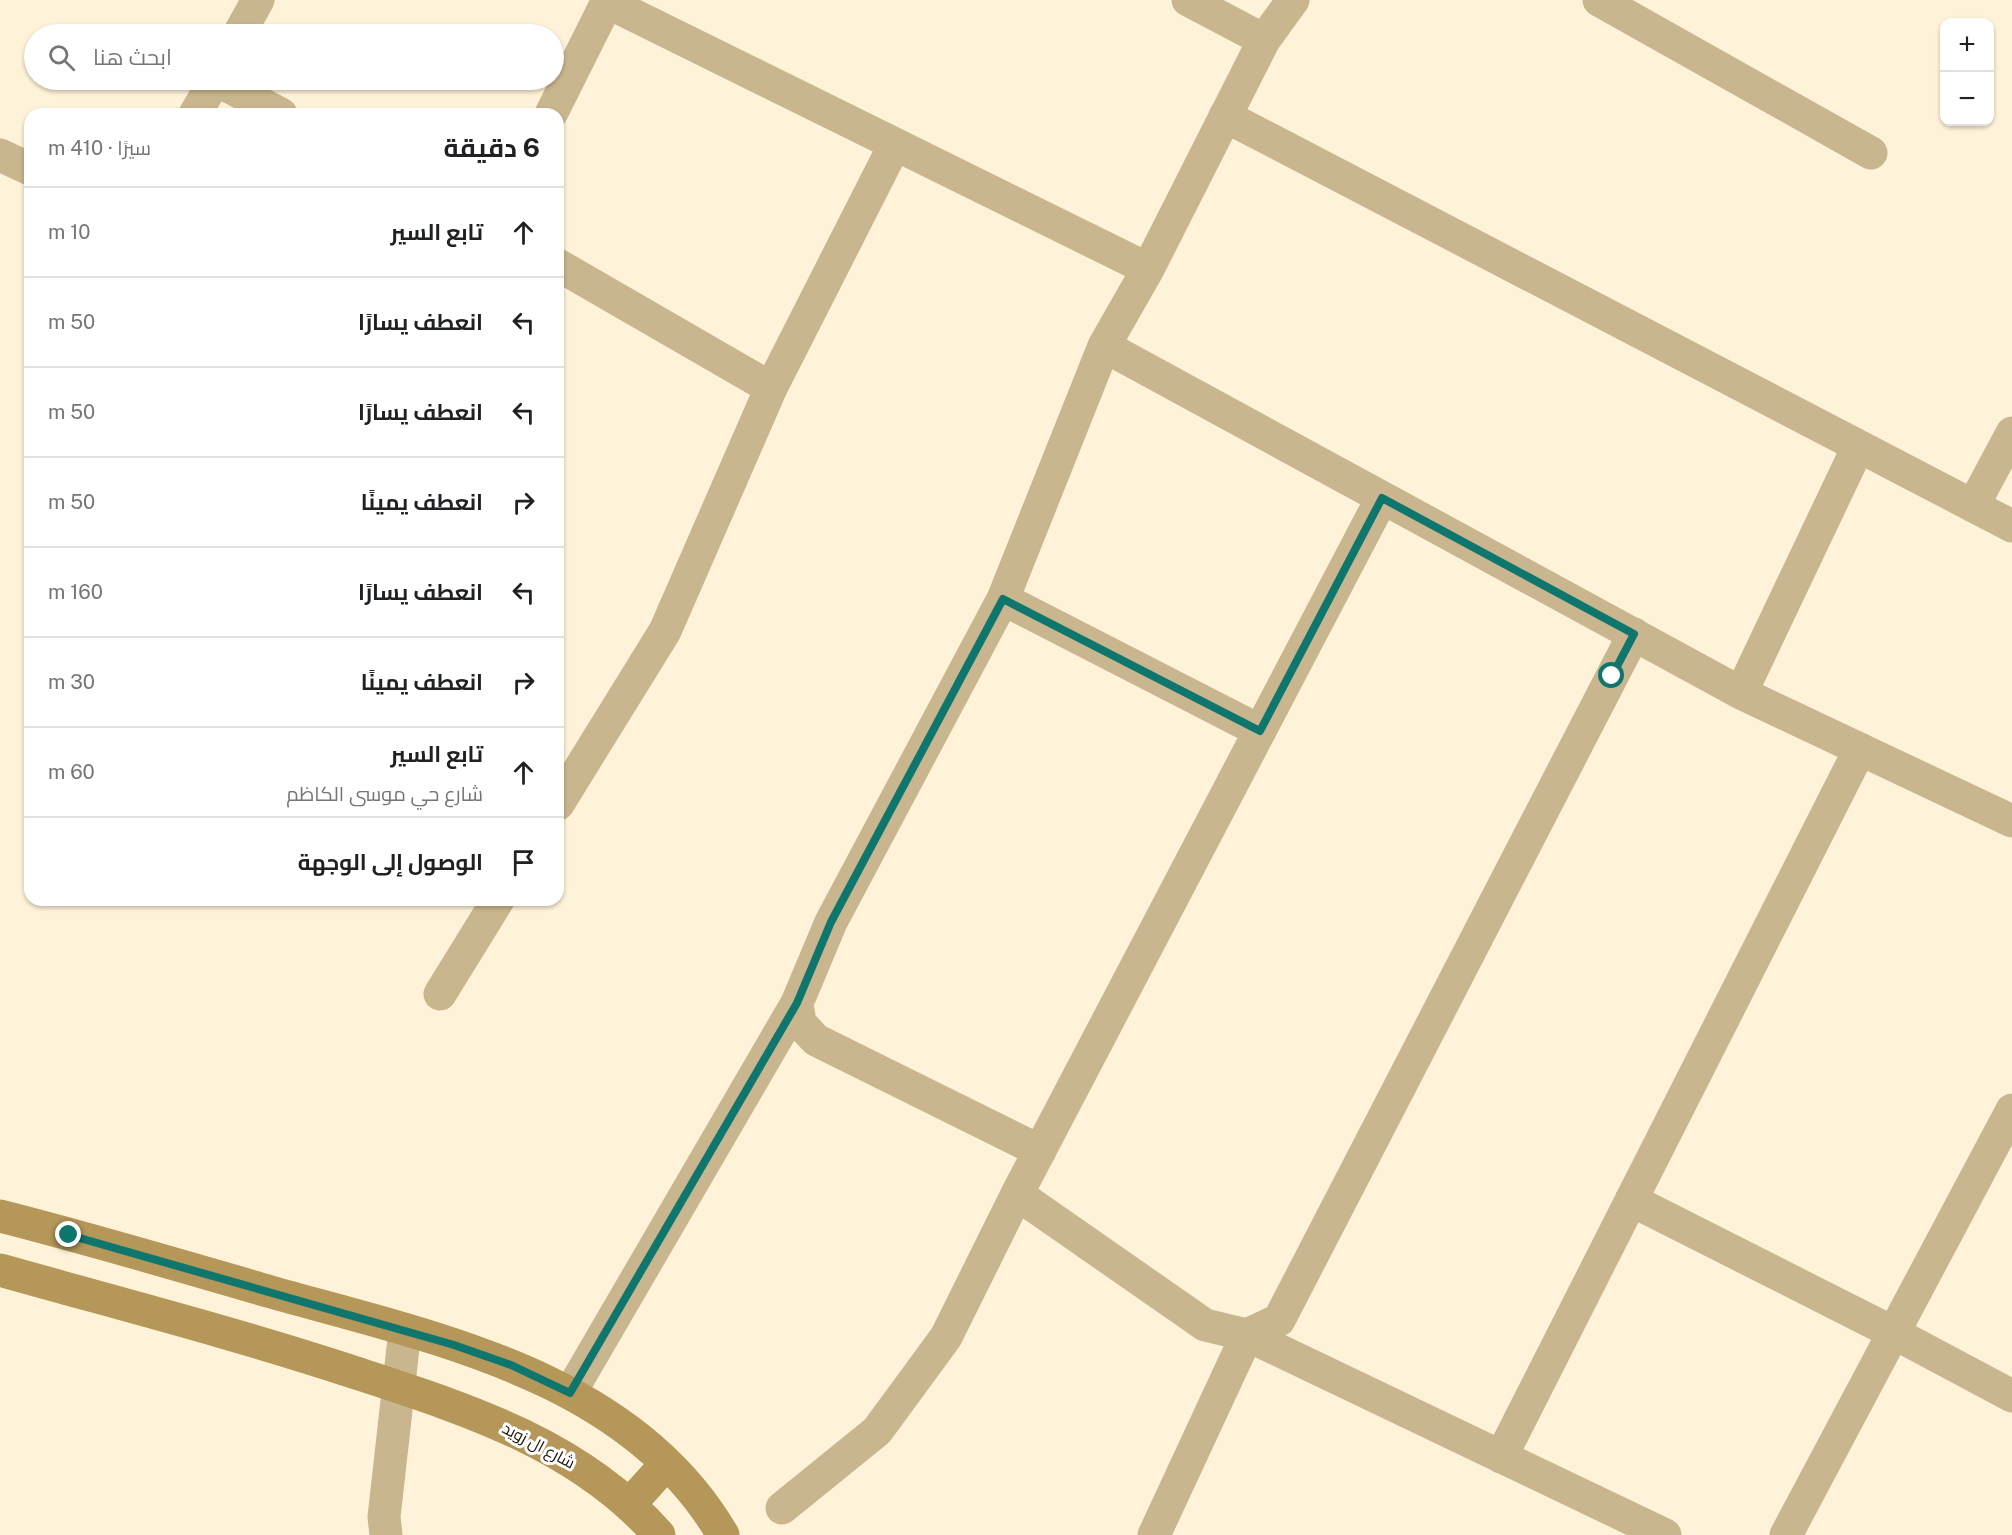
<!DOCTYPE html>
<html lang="ar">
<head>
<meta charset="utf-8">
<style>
	body { margin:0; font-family:"Public Sans",Cairo,sans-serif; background:#f2f2f2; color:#202124; direction:rtl }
	.controls { position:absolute; right:18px; top:18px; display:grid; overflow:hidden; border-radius:12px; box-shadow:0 2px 4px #0004 }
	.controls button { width:54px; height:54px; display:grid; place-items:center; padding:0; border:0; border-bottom:2px solid #e0e0e0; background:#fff; color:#202124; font:30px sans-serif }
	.stop { position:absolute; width:18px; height:18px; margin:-14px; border:4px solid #0f766e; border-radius:50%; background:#fff }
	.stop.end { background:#0f766e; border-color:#fff; box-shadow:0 2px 6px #0008 }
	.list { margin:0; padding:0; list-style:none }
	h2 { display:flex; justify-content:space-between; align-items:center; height:78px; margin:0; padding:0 24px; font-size:26px }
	h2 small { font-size:20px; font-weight:400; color:#757577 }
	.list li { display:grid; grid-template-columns:39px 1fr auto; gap:18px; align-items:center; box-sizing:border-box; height:90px; padding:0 24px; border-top:2px solid #e0e0e0 }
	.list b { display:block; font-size:22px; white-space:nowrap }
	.list p { margin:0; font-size:20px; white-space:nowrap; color:#757577 }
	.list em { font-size:20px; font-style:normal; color:#757577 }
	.icon { flex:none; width:33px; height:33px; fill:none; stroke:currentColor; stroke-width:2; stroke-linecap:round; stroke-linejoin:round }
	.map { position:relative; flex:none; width:2012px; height:1535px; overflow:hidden; direction:ltr }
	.search { position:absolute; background:#fff; box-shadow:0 2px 4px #0004; left:24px; top:24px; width:540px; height:66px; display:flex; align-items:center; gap:15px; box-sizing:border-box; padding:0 21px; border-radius:33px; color:#757577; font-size:22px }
	.panel { position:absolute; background:#fff; box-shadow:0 2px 4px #0004; left:24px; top:108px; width:540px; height:798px; border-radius:18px; direction:rtl }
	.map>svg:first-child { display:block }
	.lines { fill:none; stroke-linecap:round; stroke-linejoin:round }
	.street { stroke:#c9b68e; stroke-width:33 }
	.secondary { stroke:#b49759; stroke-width:33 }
	.route { stroke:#0f766e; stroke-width:8 }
	.labels { text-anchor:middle; stroke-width:6; stroke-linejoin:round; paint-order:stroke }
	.street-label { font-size:16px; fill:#181307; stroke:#fff }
</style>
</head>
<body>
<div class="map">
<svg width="2012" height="1535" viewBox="0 0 2012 1535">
	<rect width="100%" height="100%" fill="#fef2d8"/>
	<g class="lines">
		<path class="street" d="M1188 0 1264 40
			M1599 0 1871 153
			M607 2 1148 269
			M239 34 258 0
			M216 80 281 114
			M195 114 215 80
			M551 114 608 0
			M1225 116 2012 526
			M0 155 30 169
			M558 265 771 388
			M1104 346 1741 693 2012 821
			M1973 506 2012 433
			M1003 599 1260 731
			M1741 693 1858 447
			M558 804 665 631 771 388 895 144
			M440 994 498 900
			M1040 1151 816 1040 800 1023 797 1003 831 922 1003 599 1104 346 1148 269 1264 40 1293 0
			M1017 1194 1205 1325 1247 1335 1665 1535
			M1631 1200 1894 1333 2012 1396
			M570 1393 797 1003
			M1501 1457 1860 749
			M782 1508 877 1431 946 1337 1017 1194 1382 498
			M386 1535 384 1517 405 1330
			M1154 1535 1247 1335 1279 1320 1634 634
			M1786 1535 2012 1110"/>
		<path class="secondary" d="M0 1216C91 1239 181 1266 271 1292 434 1338 631 1376 723 1535
			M0 1270C117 1303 234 1333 350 1371 463 1408 578 1443 659 1535
			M630 1504 666 1464"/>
	</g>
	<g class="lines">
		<path class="route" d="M69 1235 454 1345 511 1365 570 1393 797 1003 831 922 1003 599 1260 731 1382 498 1634 634 1612 676"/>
	</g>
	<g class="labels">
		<g class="street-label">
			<text transform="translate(539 1445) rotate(28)" y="6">شارع ال زويد</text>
		</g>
	</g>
</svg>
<div class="controls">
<button>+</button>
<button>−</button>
</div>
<div class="stop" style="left:1612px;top:676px"></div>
<div class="stop end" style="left:69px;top:1235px"></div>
<div class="search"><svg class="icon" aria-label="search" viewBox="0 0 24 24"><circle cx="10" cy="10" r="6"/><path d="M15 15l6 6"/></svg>ابحث هنا</div>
<section class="panel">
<h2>6 دقيقة<small>سيرًا · 410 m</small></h2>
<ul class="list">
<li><svg class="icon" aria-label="ahead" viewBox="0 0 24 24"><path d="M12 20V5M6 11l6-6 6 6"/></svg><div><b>تابع السير</b></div><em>10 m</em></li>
<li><svg class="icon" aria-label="left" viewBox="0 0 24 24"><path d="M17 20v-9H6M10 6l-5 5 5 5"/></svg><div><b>انعطف يسارًا</b></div><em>50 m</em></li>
<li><svg class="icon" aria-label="left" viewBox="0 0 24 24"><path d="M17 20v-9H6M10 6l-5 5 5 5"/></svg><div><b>انعطف يسارًا</b></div><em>50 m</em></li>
<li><svg class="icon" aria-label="right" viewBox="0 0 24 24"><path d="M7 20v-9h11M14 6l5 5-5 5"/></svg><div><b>انعطف يمينًا</b></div><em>50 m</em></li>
<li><svg class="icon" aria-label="left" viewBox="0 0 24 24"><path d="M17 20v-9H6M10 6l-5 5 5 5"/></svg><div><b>انعطف يسارًا</b></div><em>160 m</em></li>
<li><svg class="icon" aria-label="right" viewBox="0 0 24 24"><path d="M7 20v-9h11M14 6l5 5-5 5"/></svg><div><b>انعطف يمينًا</b></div><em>30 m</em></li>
<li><svg class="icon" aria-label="ahead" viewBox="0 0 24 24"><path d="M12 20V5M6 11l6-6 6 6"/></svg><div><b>تابع السير</b><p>شارع حي موسى الكاظم</p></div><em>60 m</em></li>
<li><svg class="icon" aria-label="arrive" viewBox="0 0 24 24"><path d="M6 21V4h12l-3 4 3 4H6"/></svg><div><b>الوصول إلى الوجهة</b></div></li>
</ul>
</section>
</div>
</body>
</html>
